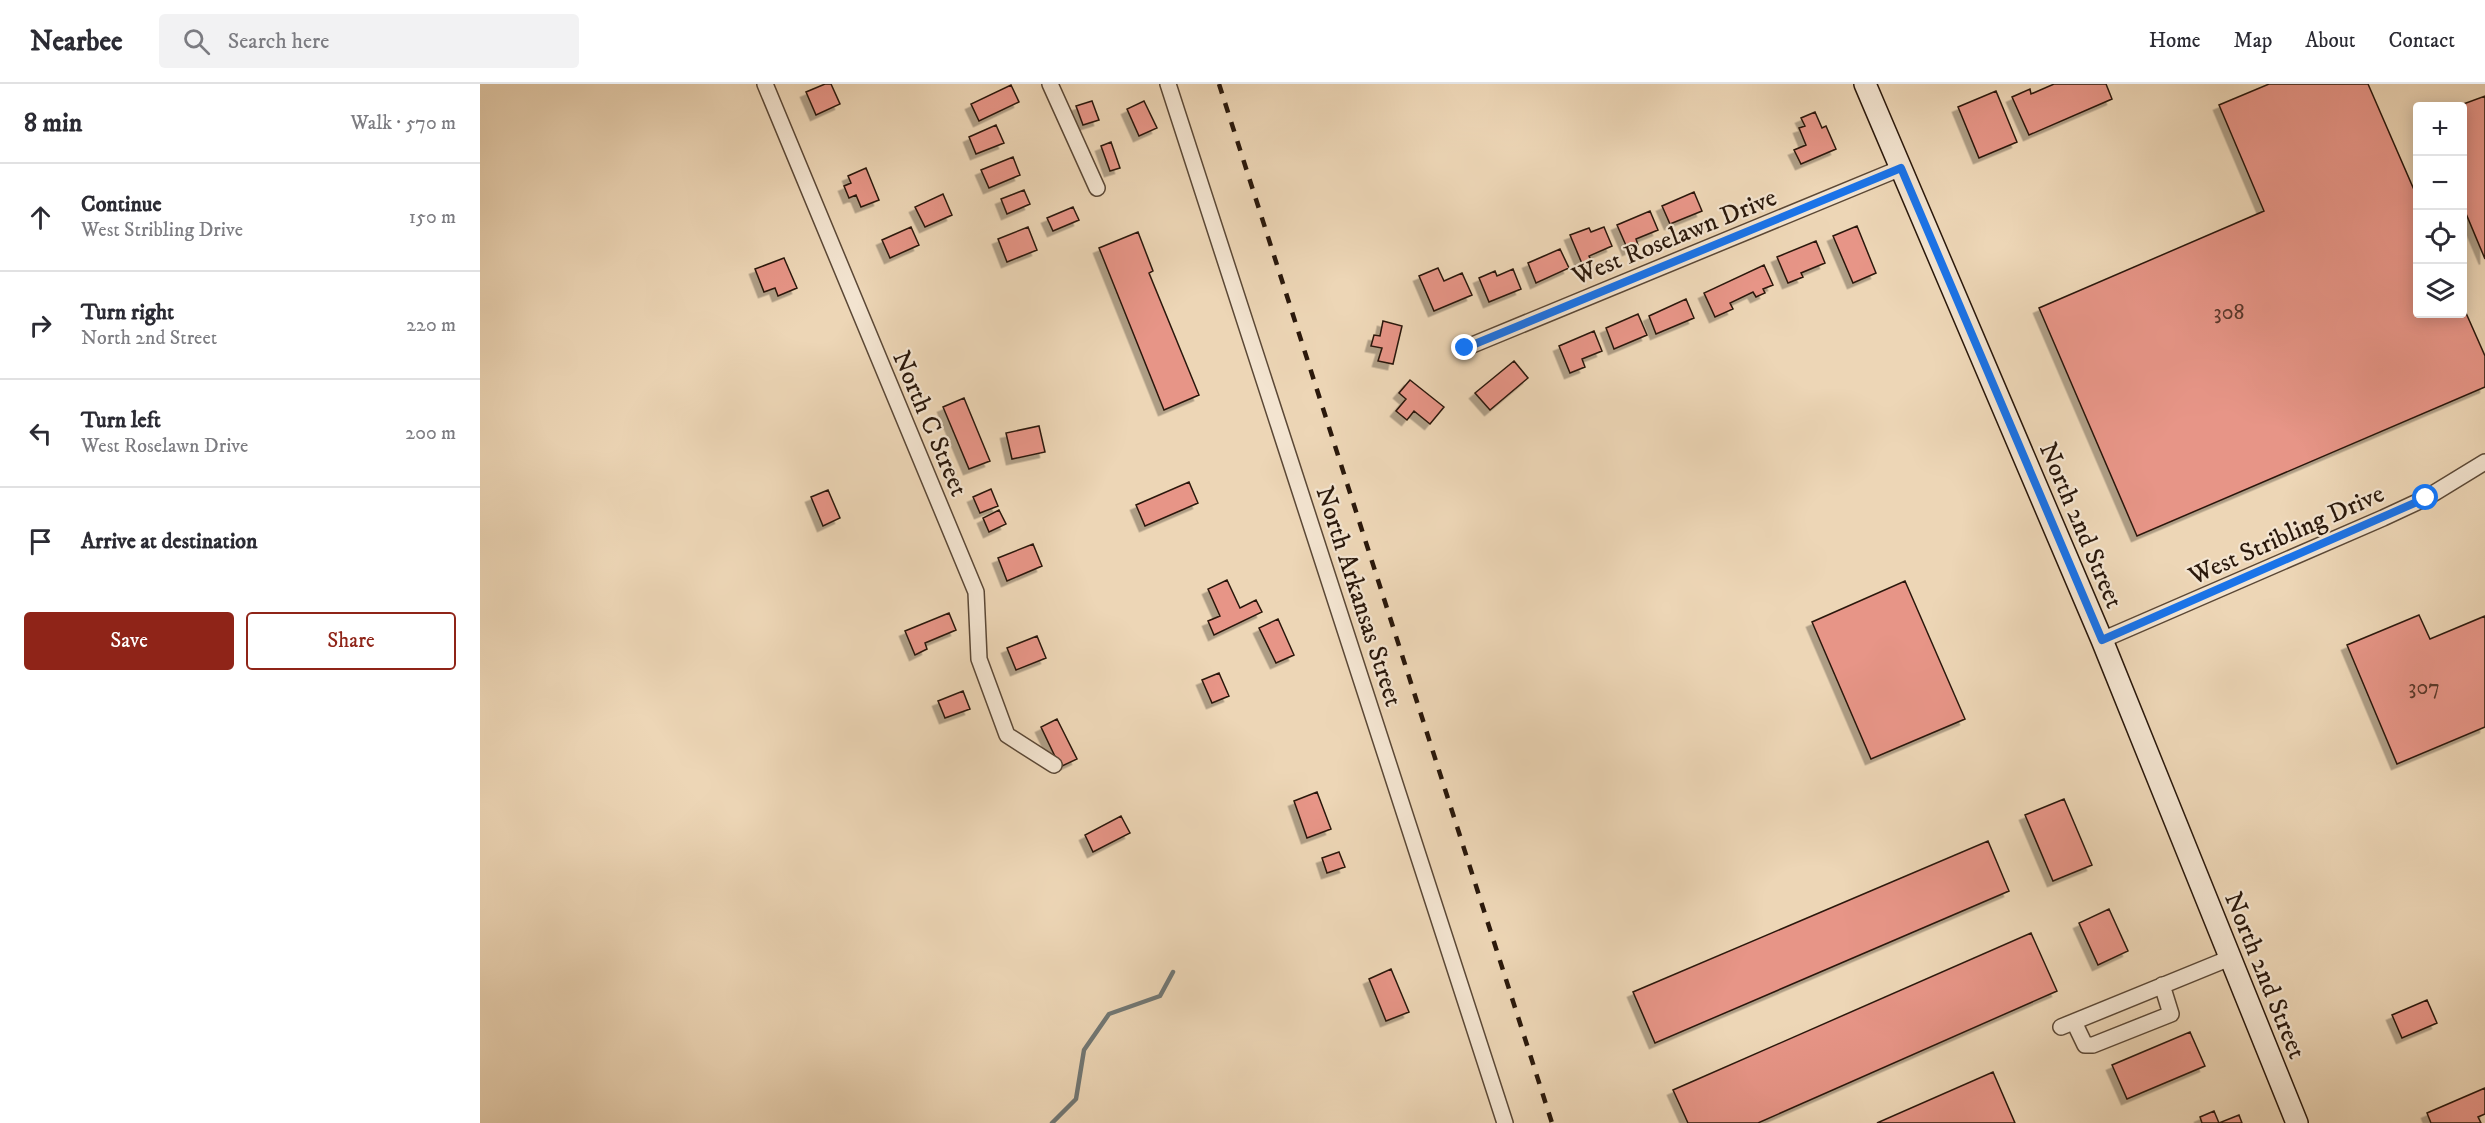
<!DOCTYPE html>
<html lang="en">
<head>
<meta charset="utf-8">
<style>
	body { margin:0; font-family:"IM FELL DW Pica",serif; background:#f2f2f3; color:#2b2b33 }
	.controls { position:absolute; right:18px; top:18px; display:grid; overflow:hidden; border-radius:6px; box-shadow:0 3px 15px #0003 }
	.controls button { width:54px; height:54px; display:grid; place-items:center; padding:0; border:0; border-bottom:2px solid #e1e1e2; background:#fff; color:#2b2b33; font:30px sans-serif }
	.stop { position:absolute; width:18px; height:18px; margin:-14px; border:4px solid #1a73e8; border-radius:50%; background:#fff }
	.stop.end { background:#1a73e8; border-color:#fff; box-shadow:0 2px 6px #0008 }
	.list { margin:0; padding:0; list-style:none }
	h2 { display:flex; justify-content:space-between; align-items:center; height:78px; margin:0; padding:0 24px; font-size:26px }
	h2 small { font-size:20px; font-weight:400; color:#7c7c81 }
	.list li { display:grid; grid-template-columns:39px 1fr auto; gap:18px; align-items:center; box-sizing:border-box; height:108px; padding:0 24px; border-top:2px solid #e1e1e2 }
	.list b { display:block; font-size:22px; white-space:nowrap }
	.list p { margin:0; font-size:20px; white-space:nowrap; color:#7c7c81 }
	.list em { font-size:20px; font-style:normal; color:#7c7c81 }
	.actions { display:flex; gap:12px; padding:18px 24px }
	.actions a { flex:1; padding:14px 0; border:2px solid #8f2418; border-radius:6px; text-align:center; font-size:21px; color:#8f2418 }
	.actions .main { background:#8f2418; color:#fff }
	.icon { flex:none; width:33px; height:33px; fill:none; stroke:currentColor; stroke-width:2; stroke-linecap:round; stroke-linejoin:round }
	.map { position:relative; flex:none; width:2005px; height:1039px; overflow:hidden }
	header { display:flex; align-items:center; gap:36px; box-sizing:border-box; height:84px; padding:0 30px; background:#fff; border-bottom:2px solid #e1e1e2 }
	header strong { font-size:28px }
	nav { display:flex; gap:33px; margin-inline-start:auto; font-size:21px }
	.search { width:420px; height:54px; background:#f2f2f3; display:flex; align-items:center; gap:15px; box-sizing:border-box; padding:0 21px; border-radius:6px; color:#7c7c81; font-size:22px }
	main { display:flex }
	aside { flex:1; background:#fff }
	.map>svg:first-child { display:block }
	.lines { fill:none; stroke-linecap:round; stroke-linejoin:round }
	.stream { stroke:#717774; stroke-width:4.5 }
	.building { fill:#e79587; stroke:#2a180b; stroke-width:1.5; filter:url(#shadow) }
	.minor-casing { stroke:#5b4836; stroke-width:18 }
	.secondary-casing { stroke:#2a180b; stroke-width:24 }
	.minor { stroke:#f3e4d0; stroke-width:15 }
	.secondary { stroke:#f3e4d0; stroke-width:21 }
	.rail { stroke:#2a180b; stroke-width:4.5; stroke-dasharray:10 10; stroke-linecap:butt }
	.route { stroke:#1a73e8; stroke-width:8 }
	.labels { text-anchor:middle; stroke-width:4.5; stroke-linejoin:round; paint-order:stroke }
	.number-label { font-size:22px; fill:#59372a }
	.street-label { font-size:26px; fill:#2a180b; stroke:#f3e4d0 }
</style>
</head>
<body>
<header>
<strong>Nearbee</strong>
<div class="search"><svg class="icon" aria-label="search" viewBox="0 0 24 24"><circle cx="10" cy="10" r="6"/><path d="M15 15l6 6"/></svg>Search here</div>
<nav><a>Home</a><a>Map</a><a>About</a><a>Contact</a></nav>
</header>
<main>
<aside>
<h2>8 min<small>Walk · 570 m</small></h2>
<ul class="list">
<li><svg class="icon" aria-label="ahead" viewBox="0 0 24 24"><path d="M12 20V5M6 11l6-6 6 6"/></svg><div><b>Continue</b><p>West Stribling Drive</p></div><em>150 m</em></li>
<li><svg class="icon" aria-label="right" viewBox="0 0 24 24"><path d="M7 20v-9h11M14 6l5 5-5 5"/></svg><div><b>Turn right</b><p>North 2nd Street</p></div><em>220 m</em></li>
<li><svg class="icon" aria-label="left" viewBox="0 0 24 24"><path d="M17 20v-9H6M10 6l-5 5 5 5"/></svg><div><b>Turn left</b><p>West Roselawn Drive</p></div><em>200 m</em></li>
<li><svg class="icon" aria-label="arrive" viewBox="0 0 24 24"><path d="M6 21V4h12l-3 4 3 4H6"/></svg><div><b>Arrive at destination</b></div></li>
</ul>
<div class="actions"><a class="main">Save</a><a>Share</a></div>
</aside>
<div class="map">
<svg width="2005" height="1039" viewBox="0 0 2005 1039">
	<defs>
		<filter id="shadow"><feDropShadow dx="-5.5" dy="5.5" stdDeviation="0" flood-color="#0004"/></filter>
	</defs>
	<rect width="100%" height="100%" fill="#edd6b6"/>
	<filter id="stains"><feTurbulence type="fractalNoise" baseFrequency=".00333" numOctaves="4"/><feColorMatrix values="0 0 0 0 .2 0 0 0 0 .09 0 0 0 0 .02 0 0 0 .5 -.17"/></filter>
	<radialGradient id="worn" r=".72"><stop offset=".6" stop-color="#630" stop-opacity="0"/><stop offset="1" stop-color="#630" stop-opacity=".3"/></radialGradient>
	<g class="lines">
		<path class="stream" d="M572 1039 596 1015 604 966 629 930 680 912 693 888"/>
	</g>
	<path class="building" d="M345 0H351L360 20 336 31 326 8Z
		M1574 0H1626L1632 15 1549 51 1532 13 1550 5 1551 10Z
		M1789 0H1888L1938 115V230H1982V220L2005 272V303L1657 452 1559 224 1784 127 1739 21Z
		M531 1 539 18 499 37 491 20Z
		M1516 7 1537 58 1499 74 1478 23Z
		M2005 12V175L1982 120V22H1978Z
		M612 17 619 36 603 41 596 22Z
		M664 17 677 44 659 52 647 25Z
		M1335 28 1342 44 1346 42 1356 65 1321 80 1314 66 1326 61 1319 44 1325 42 1321 34Z
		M516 41 524 59 496 70 489 53Z
		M631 58 640 84 630 87 621 62Z
		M533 73 540 91 509 104 501 86Z
		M386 84 399 116 381 123 376 111 369 114 364 102 371 99 368 92Z
		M544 106 550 120 527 130 521 115Z
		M1214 108 1222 127 1190 140 1182 122Z
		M463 110 472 131 445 143 435 123Z
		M593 123 599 136 573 147 567 134Z
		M1170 127 1178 146 1156 155 1158 161 1148 166 1137 141Z
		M1377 142 1396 189 1373 199 1353 152Z
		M431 143 439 161 410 174 402 156Z
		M548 143 557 166 527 178 518 155Z
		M1124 143 1132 162 1109 172 1112 178 1103 182 1090 151 1109 144 1111 148Z
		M658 148 673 187 669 189 719 311 684 326 619 164Z
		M1336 157 1345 179 1321 189 1323 193 1308 199 1297 173Z
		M1080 165 1089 184 1056 199 1048 179Z
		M304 174 317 204 298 212 295 204 284 208 275 185Z
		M1284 181 1293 201 1283 205 1285 209 1276 213 1273 208 1250 219 1253 225 1235 233 1224 209Z
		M958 184 964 197 982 189 992 211 954 227 939 192Z
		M1033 185 1041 205 1009 218 999 194 1015 187 1017 192Z
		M1206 215 1214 234 1176 250 1169 232Z
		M1158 230 1167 251 1134 265 1126 244Z
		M903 237 922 242 913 280 898 277 902 264 891 262 894 251 900 252Z
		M1114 247 1122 267 1102 275 1105 283 1090 289 1079 262Z
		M1034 277 1048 294 1010 326 995 309Z
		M930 296 964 323 950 340 934 327 927 336 916 327 926 315 919 309Z
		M484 314 510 377 489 385 463 323Z
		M559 342 565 368 532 375 526 349Z
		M709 398 718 419 665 442 656 421Z
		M511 405 518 422 500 429 493 413Z
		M348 406 360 434 343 442 331 413Z
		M519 426 526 440 509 448 503 434Z
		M553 460 562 482 527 497 518 474Z
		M747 496 760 524 776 516 782 528 734 551 728 537 740 532 728 505Z
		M1425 497 1485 635 1391 675 1332 538Z
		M469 529 476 546 445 559 447 565 435 571 425 547Z
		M1939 531 1950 555 2005 532V643L1917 680 1867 561Z
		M798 535 814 571 796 579 779 544Z
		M557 552 566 574 536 586 527 564Z
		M739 589 749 612 732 619 722 596Z
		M483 607 490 625 465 634 458 617Z
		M577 635 597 675 580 683 561 643Z
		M837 708 851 745 827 754 814 717Z
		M1584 715 1612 781 1573 797 1545 731Z
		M641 732 650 749 613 768 605 751Z
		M1508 757 1529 807 1175 959 1153 908Z
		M859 768 865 783 847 789 842 774Z
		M1629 825 1648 867 1618 881 1599 839Z
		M1551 849 1577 907 1278 1039H1208L1193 1006Z
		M911 885 929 928 906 937 889 895Z
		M1947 916 1957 939 1922 954 1912 931Z
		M1710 948 1725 982 1647 1015 1632 981Z
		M1513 988 1535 1039H1397Z
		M2005 1004V1030L1998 1033 2001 1039H1951L1947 1029Z
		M1734 1027 1739 1039 1759 1031 1762 1039H1722L1720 1033Z"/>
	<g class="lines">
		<defs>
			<path id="minor" d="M285 0 496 508 499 575 527 651 574 681
				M570 0 617 104
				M688 0 1025 1039
				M985 264 1421 84
				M1622 556 1903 434 1946 414 2005 378
				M1594 938 1605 961H1613L1691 930 1682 901
				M1581 943 1750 874"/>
			<path id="secondary" d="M1385 0 1622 556 1817 1039"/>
		</defs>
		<use href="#minor" class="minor-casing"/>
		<use href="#secondary" class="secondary-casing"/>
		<use href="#minor" class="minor"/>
		<use href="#secondary" class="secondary"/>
		<path class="rail" d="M739 0 1072 1039"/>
	</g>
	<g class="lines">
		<path class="route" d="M985 264 1421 84 1622 556 1946 414"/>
	</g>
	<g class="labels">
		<g class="number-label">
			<text x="1749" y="235">308</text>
			<text x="1944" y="610">307</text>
		</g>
		<g class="street-label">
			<text transform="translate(1194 152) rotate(-22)" y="9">West Roselawn Drive</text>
			<text transform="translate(451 339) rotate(67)" y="9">North C Street</text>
			<text transform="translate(1602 441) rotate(67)" y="9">North 2nd Street</text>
			<text transform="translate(1806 450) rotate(-24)" y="9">West Stribling Drive</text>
			<text transform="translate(880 512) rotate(72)" y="9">North Arkansas Street</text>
			<text transform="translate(1786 891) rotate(68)" y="9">North 2nd Street</text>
		</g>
	</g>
	<rect width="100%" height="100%" filter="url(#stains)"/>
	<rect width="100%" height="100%" fill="url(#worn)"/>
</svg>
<div class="controls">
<button>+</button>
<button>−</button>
<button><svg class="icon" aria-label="locate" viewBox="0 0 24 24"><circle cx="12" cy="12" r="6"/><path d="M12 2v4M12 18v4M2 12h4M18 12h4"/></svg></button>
<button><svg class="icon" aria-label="layers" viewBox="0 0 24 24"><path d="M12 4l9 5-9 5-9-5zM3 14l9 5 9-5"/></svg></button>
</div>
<div class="stop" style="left:1946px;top:414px"></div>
<div class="stop end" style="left:985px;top:264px"></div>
</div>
</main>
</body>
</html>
